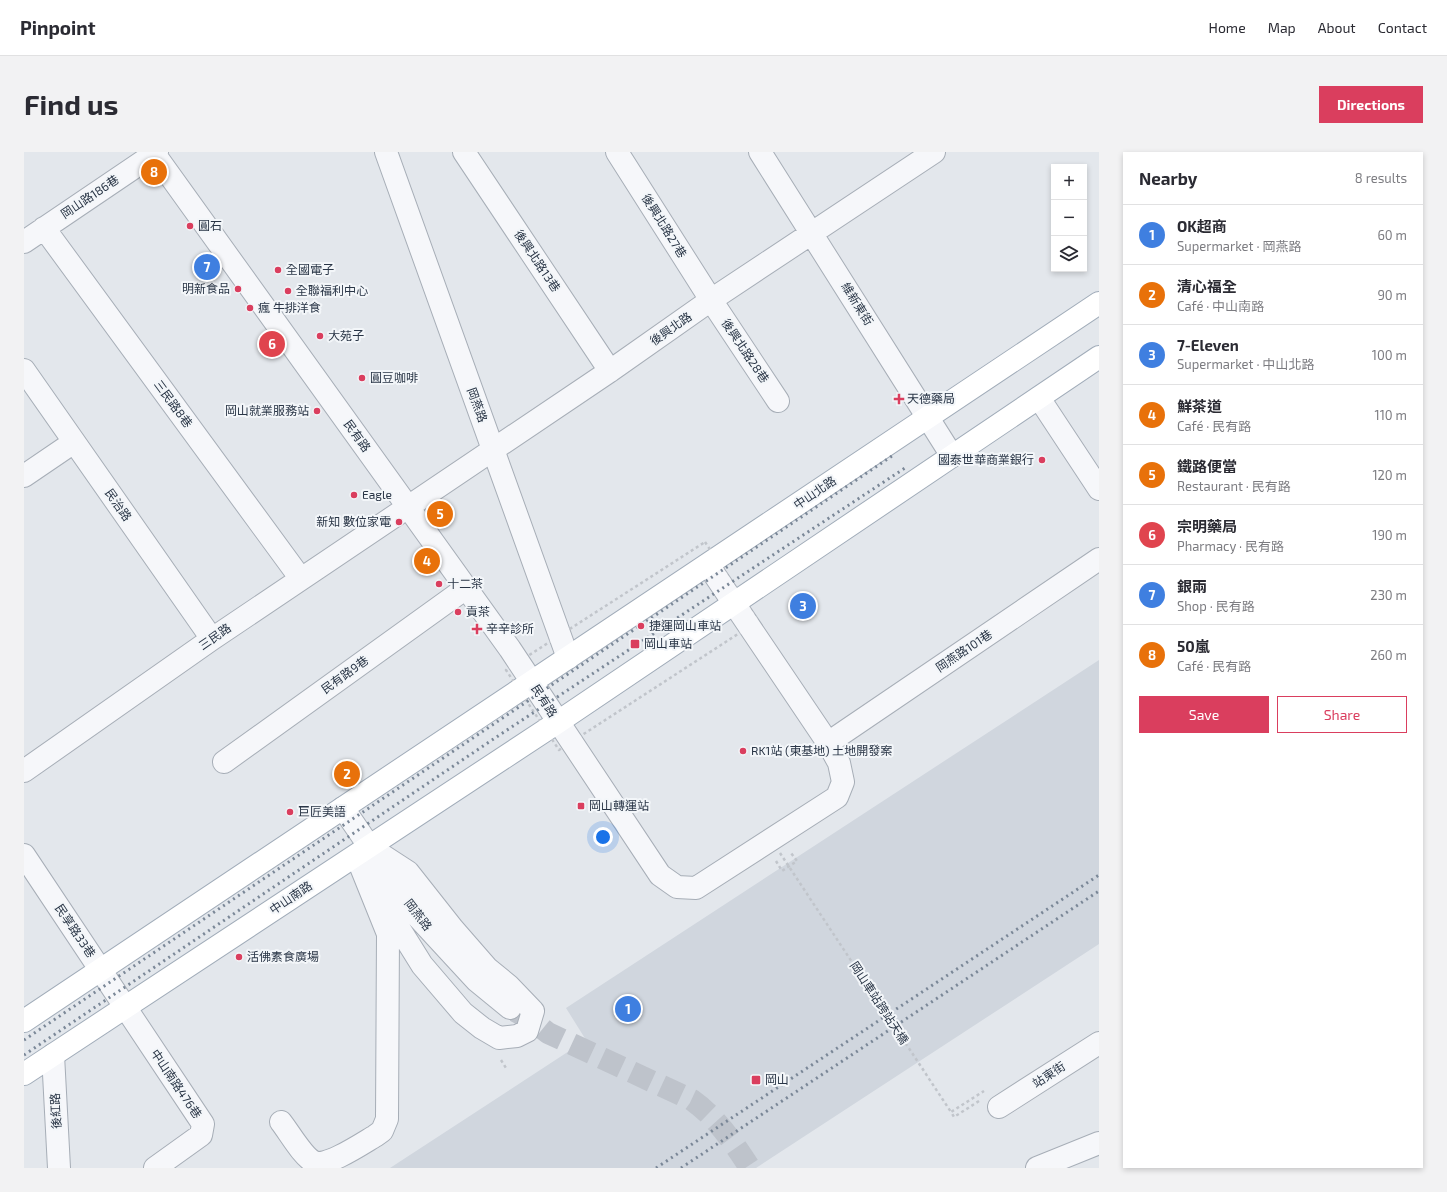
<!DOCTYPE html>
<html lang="en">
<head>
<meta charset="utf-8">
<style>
	body { margin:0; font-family:"Exo 2","Noto Sans TC",sans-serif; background:#f2f2f3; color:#2b2b33 }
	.controls { position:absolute; right:12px; top:12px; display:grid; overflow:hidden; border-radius:0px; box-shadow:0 2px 6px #0003 }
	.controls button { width:36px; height:36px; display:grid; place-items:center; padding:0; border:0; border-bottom:1px solid #e1e1e2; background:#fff; color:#2b2b33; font:20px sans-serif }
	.you { position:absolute; left:579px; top:685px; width:14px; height:14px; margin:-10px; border:3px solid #fff; border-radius:50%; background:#1a73e8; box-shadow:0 0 0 6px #1a73e833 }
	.badge { display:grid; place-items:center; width:26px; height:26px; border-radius:50%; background:#da3e5e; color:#fff; font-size:13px; font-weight:700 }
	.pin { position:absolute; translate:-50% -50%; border:2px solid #fff; box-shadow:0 1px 4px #0006 }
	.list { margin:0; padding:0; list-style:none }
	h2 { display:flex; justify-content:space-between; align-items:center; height:52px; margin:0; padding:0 16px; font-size:17px }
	h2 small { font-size:13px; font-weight:400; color:#7c7c81 }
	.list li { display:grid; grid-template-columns:26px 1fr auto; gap:12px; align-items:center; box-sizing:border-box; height:60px; padding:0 16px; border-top:1px solid #e1e1e2 }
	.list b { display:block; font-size:15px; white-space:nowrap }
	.list p { margin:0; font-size:13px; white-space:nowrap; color:#7c7c81 }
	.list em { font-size:13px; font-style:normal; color:#7c7c81 }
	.actions { display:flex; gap:8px; padding:12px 16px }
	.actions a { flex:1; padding:9px 0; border:1px solid #da3e5e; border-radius:0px; text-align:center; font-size:14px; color:#da3e5e }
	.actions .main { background:#da3e5e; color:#fff }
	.icon { flex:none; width:22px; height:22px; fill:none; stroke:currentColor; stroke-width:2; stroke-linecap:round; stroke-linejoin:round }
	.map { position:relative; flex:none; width:1075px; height:1016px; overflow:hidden; border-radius:0px }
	header { display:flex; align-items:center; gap:24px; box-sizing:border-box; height:56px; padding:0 20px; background:#fff; border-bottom:1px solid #e1e1e2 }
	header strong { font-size:19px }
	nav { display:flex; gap:22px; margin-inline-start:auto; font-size:14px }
	.intro { display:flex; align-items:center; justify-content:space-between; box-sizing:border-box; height:96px; padding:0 24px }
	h1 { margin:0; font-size:28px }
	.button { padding:10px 18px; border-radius:0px; background:#da3e5e; color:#fff; font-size:14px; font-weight:700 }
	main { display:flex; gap:24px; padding:0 24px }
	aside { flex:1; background:#fff; border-radius:0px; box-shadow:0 2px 6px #0003 }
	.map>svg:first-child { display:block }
	.built { fill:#d0d6de }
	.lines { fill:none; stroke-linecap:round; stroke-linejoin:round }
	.minor-tunnel { stroke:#bec3cb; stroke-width:22; stroke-dasharray:22 11; stroke-linecap:butt }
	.minor-casing { stroke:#a7aeb7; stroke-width:24 }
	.major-casing { stroke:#a1acb9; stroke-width:24 }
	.path { stroke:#c1c5cb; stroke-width:2.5; stroke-dasharray:3 3; stroke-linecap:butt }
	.minor { stroke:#f6f7fa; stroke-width:22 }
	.major { stroke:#fff; stroke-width:22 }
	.rail { stroke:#7a8797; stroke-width:3; stroke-dasharray:2 4; stroke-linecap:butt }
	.path-bridge { stroke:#c1c5cb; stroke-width:2.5; stroke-dasharray:3 3; stroke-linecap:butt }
	.poi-dot { fill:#da3e5e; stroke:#f3f6f9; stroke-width:1.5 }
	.labels { text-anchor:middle; stroke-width:4; stroke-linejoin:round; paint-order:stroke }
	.street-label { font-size:12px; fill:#293546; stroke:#f3f6f9 }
	.poi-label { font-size:12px; fill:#293546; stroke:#f3f6f9; text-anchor:start }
</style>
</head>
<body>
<header>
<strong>Pinpoint</strong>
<nav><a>Home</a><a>Map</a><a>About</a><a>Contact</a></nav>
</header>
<div class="intro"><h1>Find us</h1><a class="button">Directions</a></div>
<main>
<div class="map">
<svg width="1075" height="1016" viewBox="0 0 1075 1016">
	<rect width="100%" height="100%" fill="#e3e7ec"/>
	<path class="built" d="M1075 508V792L732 1016H366L562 888 542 856Z"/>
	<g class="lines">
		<path class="minor-tunnel" d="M491 859 508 868 524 881 668 948C693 966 709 990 726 1016"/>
		<defs>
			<path id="minor" d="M129 0 486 497 636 723 653 735 672 736 813 645 819 630 815 611 804 591 684 413
				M362 0 544 506
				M440 0 586 219
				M593 0 687 148 754 249
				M736 0 928 304
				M20 76 277 427
				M0 90 133 0
				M0 218 188 487
				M1015 246 1075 337
				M0 324 50 290
				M804 591 1075 407
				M200 610 442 436
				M0 619 188 487 586 219 687 148 910 0
				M319 656 393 764 453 829 486 856
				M0 703 179 972 177 983 131 1016
				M29 903 35 1016
				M975 955 1075 891
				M257 970C265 980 279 1005 290 1010 302 1016 339 991 351 984L358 979 363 967 364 782 337 715 344 694 384 720 429 777 463 816 485 834 509 859 503 879 493 884 475 886 458 876 439 861 398 813 337 715
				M1013 1016 1075 991"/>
			<path id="major" d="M0 869 1075 151
				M0 922 534 570 1075 205"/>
		</defs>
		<use href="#minor" class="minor-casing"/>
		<use href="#major" class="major-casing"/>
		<path class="path" d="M681 390 734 469 535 598 482 518Z
			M752 709 758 719 773 709 767 701 765 702
			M477 908 482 916
			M955 949 930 965 927 960 960 939"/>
		<use href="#minor" class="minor"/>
		<use href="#major" class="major"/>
		<path class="rail" d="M0 888 871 302
			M0 903 477 582 881 316
			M632 1016 1075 723
			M657 1016 1075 739"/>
		<path class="path-bridge" d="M756 701 927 960"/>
	</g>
	<g class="poi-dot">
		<circle cx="166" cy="74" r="4"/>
		<circle cx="254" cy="118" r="4"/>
		<circle cx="214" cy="137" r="4"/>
		<circle cx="264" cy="139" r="4"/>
		<circle cx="226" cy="156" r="4"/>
		<circle cx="296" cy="184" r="4"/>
		<circle cx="338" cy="226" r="4"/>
		<path d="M873 241h4v4h4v4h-4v4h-4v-4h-4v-4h4z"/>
		<circle cx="293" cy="259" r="4"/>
		<circle cx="1018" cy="308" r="4"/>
		<circle cx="330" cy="343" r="4"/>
		<circle cx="375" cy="370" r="4"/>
		<circle cx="415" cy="432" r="4"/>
		<circle cx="434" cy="460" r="4"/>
		<circle cx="617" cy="474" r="4"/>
		<path d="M451 471h4v4h4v4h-4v4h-4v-4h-4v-4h4z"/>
		<rect x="606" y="487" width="10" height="10" rx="2"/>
		<circle cx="719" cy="599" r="4"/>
		<rect x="553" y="650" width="8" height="8" rx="2"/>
		<circle cx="266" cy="660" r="4"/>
		<circle cx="215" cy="805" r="4"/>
		<rect x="727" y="923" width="10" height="10" rx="2"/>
	</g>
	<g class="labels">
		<g class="street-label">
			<text transform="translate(66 45) rotate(-34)" y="4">岡山路186巷</text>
			<text transform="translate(640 74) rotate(58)" y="4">後興北路27巷</text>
			<text transform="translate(513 109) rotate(56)" y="4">後興北路13巷</text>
			<text transform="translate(833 152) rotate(58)" y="4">維新東街</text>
			<text transform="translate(647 177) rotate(-35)" y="4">後興北路</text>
			<text transform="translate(721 199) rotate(56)" y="4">後興北路28巷</text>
			<text transform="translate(149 252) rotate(54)" y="4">三民路8巷</text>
			<text transform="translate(453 253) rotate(70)" y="4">岡燕路</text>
			<text transform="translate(333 284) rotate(54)" y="4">民有路</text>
			<text transform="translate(791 341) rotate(-34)" y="4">中山北路</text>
			<text transform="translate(94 353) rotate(55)" y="4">民治路</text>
			<text transform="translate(191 485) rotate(-35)" y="4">三民路</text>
			<text transform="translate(940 499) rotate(-34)" y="4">岡燕路101巷</text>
			<text transform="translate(321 523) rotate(-36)" y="4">民有路9巷</text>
			<text transform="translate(520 549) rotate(57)" y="4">民有路</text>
			<text transform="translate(267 746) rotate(-34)" y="4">中山南路</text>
			<text transform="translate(394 763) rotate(52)" y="4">岡燕路</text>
			<text transform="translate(51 779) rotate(56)" y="4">民享路33巷</text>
			<text transform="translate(855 851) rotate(57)" y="4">岡山車站跨站天橋</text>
			<text transform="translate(1025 923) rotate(-33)" y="4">站東街</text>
			<text transform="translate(152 932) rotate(56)" y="4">中山南路476巷</text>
			<text transform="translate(32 959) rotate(-93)" y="4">後紅路</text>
		</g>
		<g class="poi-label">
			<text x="174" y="78">圓石</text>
			<text x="262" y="122">全國電子</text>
			<text x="206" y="141" text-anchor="end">明新食品</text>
			<text x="272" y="143">全聯福利中心</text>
			<text x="234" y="160">瘋 牛排洋食</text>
			<text x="304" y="188">大苑子</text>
			<text x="346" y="230">圓豆咖啡</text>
			<text x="883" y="251">天德藥局</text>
			<text x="285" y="263" text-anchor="end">岡山就業服務站</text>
			<text x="1010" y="312" text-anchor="end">國泰世華商業銀行</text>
			<text x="338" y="347">Eagle</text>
			<text x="367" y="374" text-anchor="end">新知 數位家電</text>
			<text x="423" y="436">十二茶</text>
			<text x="442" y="464">貢茶</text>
			<text x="625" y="478">捷運岡山車站</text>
			<text x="462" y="481">辛辛診所</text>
			<text x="620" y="496">岡山車站</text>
			<text x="727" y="603">RK1站 (東基地) 土地開發案</text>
			<text x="565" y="658">岡山轉運站</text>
			<text x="274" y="664">巨匠美語</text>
			<text x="223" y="809">活佛素食廣場</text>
			<text x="741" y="932">岡山</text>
		</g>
	</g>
</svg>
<div class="controls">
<button>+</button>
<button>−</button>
<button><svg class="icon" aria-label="layers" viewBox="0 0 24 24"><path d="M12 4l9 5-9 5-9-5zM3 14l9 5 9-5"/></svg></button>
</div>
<div class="you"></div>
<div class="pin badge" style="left:604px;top:857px;background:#3f7fe0">1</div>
<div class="pin badge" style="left:323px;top:622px;background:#e8710a">2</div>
<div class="pin badge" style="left:779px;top:454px;background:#3f7fe0">3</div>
<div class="pin badge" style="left:403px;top:409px;background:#e8710a">4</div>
<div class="pin badge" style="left:416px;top:362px;background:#e8710a">5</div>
<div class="pin badge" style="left:248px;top:192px;background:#e0444e">6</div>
<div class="pin badge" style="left:183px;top:115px;background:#3f7fe0">7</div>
<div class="pin badge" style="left:130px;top:20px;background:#e8710a">8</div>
</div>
<aside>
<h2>Nearby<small>8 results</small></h2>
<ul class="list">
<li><span class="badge" style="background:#3f7fe0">1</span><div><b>OK超商</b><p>Supermarket · 岡燕路</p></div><em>60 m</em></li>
<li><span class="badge" style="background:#e8710a">2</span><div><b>清心福全</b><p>Café · 中山南路</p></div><em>90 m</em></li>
<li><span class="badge" style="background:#3f7fe0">3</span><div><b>7-Eleven</b><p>Supermarket · 中山北路</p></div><em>100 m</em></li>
<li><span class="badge" style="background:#e8710a">4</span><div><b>鮮茶道</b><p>Café · 民有路</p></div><em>110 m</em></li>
<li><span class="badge" style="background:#e8710a">5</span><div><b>鐵路便當</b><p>Restaurant · 民有路</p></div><em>120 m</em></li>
<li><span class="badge" style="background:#e0444e">6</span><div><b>宗明藥局</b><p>Pharmacy · 民有路</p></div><em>190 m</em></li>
<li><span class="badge" style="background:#3f7fe0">7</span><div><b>銀兩</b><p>Shop · 民有路</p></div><em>230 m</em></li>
<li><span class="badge" style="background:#e8710a">8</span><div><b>50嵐</b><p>Café · 民有路</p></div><em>260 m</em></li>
</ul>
<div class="actions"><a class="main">Save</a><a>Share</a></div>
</aside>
</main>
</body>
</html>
